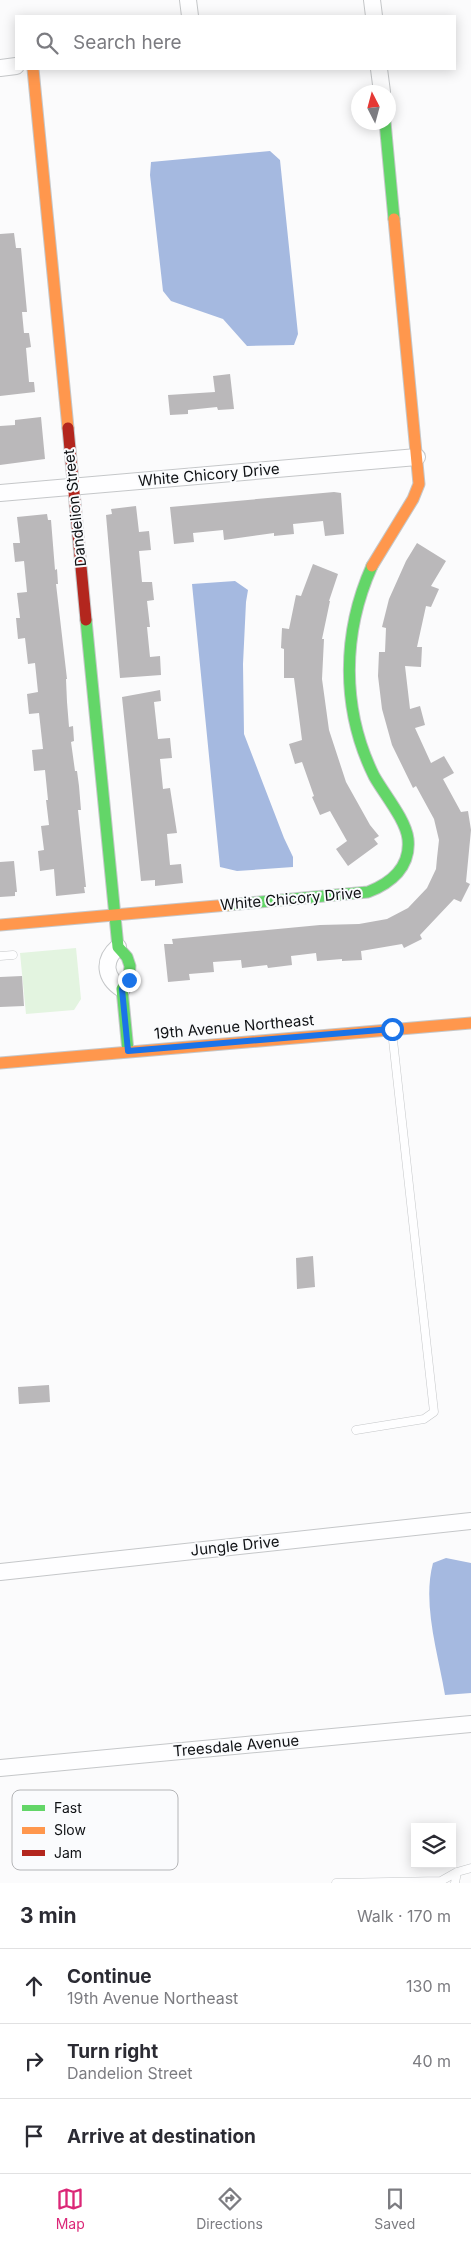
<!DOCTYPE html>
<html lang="en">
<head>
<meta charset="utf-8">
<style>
	body { margin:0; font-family:Inter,sans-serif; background:#f2f2f3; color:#2b2b33 }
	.controls { position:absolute; right:15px; bottom:15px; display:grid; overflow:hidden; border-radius:0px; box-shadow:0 2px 12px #0003 }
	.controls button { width:45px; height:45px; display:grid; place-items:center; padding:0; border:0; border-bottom:1px solid #e1e1e2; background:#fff; color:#2b2b33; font:25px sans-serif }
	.compass { position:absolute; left:351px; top:85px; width:45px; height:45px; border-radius:50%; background:#fff; box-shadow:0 2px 12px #0003; rotate:354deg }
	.stop { position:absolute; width:15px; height:15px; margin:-11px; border:4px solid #1a73e8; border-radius:50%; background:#fff }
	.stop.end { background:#1a73e8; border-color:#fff; box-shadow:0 1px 5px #0008 }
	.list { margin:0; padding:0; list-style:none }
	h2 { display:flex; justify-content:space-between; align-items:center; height:65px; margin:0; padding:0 20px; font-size:21px }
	h2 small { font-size:16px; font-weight:400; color:#7c7c81 }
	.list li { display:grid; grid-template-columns:32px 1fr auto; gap:15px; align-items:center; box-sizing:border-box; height:75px; padding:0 20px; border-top:1px solid #e1e1e2 }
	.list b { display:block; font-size:19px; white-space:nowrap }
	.list p { margin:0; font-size:16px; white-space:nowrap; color:#7c7c81 }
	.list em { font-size:16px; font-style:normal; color:#7c7c81 }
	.icon { flex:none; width:28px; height:28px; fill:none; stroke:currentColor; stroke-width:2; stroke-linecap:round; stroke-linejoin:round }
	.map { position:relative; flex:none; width:471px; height:1883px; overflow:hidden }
	.search { position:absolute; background:#fff; box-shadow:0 2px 12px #0003; left:15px; right:15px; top:15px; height:55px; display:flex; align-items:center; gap:12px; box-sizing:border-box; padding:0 18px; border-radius:0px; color:#7c7c81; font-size:19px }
	.sheet { height:290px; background:#fff }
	nav { display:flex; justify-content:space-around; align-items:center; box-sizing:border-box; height:70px; border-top:1px solid #e1e1e2; background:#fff; font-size:14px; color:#7c7c81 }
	nav a { display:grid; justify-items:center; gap:2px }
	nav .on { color:#db2777 }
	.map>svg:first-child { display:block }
	.green { fill:#e3f4e0 }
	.water { fill:#a5b9e0 }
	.building { fill:#bab8ba }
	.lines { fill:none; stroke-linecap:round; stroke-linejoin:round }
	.lane-casing { stroke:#c5c7c9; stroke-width:9 }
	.street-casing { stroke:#c5c7c9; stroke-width:18 }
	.fast-casing { stroke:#c5c7c9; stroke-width:13 }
	.slow-casing { stroke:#c5c7c9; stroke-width:13 }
	.jam-casing { stroke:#c5c7c9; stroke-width:13 }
	.lane { stroke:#fefeff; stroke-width:8 }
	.street { stroke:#fefeff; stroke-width:16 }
	.fast { stroke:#63d668; stroke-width:11 }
	.slow { stroke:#ff974d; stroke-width:11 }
	.jam { stroke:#b3261e; stroke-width:11 }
	.route { stroke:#1a73e8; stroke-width:6 }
	.labels { text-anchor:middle; stroke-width:4; stroke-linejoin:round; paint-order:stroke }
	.street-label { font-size:15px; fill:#0f1114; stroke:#fafbfd }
	.key { fill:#fafbfd; stroke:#b4b5b7; stroke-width:1 }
	.key-label { font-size:14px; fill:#0f1114 }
</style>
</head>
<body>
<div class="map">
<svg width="471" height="1883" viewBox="0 0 471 1883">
	<rect width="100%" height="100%" fill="#fbfbfc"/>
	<path class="green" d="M76 948 81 999 74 1010 26 1014 20 953Z"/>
	<path class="water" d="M270 151 280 160 298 334 294 345 247 346 223 319 171 301 163 291 150 175 151 162Z
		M235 581 248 590 246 602 243 664 244 734 284 838 293 857V867L237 871 220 867 192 584Z
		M446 1558 471 1563V1693L445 1695C438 1653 422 1604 433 1563Z"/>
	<path class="building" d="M14 233 16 248H21L27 312H22L24 333H29L31 347 26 348 29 382H34L35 392 0 396V234Z
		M230 374 234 409 218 410 217 407 188 410V414L170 415 168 395 215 392 213 376Z
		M41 417 45 459 0 465V426L15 425V420Z
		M334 492 341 493 344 534 325 536 323 521 293 524 294 534 274 536V533L224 540 223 530 193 533 194 542 174 544 170 507Z
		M136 506 139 532 149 531 151 550 139 551 142 582H152L154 600 147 601 150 627H147L150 657 160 656 161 675 120 678 106 515 112 514 111 509Z
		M47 514 48 520H51L55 570 57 569 58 584H56L67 679H66L67 702 69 727 73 726 74 741 71 742 75 771H77L79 786 81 810H78L86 887H84L85 893 56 896 54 869 40 871 38 851 44 850 41 826 49 825 46 800H48L45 770 34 771 32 750 43 749 39 713 29 714 27 694 38 692 35 663 28 664 25 638 18 639 16 618H20L17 593 27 592 24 561 15 562 13 543H20L17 517Z
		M417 543 446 561 431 586 439 589 431 607 426 606 417 647H422L421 667 405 666 410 709 420 706 425 725 415 728 431 763 444 756 454 773 443 779 461 812 468 811 471 830 466 882 470 884 461 902 454 899 420 935 422 939 404 948 402 944 361 951 362 960 342 961V959L317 961 316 953 291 956 292 965 268 968 267 965 242 968 241 960 213 962 214 972 189 974 190 980 168 982 164 944H173L172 939 320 925 359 924 387 919 408 908 427 888 436 869 437 858 439 840 434 819 416 786 413 788 392 745 382 709 378 676 379 652H385L386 628 382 627 389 599 406 561Z
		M313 564 338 574 329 601H330L322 639H324L322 679 329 730 346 782 370 825 379 836 374 839 378 844 348 866 336 849 347 841 330 811 320 815 312 797 314 796 302 762 295 764 289 744 302 740 294 678H284V649L281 648 282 628 289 629 296 595 301 596Z
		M160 690 161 701 154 702 158 739 170 738 172 758 160 759 163 789 170 788 177 833 167 834 170 865 181 864 183 883 155 886V880L141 881 122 697Z
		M14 861 17 892H15V896L0 897V862Z
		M22 976 24 1006 0 1007V977Z
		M313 1256 315 1287 297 1289 296 1258Z
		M49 1385 50 1402 19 1404 18 1387Z"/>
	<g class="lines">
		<defs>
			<path id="lane" d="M0 956 13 955
				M356 1430 424 1419 434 1412 392 1031
				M336 1883 441 1881 457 1872 471 1868
				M455 1883 457 1872"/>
			<path id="street" d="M188 0 190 16
				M372 0 374 16
				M0 68 16 66
				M379 69 382 92
				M0 493 417 457
				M118 947C102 961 105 978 122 989
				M0 1572 471 1521
				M0 1768 471 1724"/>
			<path id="fast" d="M385 122 394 219
				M86 620 118 947 127 957 130 966 129 977 122 989 128 1051
				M228 905 368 892C391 883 411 867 408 839 406 820 384 794 374 776 341 709 342 633 372 566"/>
			<path id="slow" d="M33 69 68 428
				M372 566 413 499 419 484 394 219
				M0 925 228 905
				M0 1063 471 1023"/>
			<path id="jam" d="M68 428 86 620"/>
		</defs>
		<use href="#lane" class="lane-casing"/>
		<use href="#street" class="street-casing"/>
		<use href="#fast" class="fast-casing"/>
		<use href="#slow" class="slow-casing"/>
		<use href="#jam" class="jam-casing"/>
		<use href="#lane" class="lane"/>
		<use href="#street" class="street"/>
		<use href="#fast" class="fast"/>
		<use href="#slow" class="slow"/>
		<use href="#jam" class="jam"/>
	</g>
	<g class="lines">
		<path class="route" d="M129 980 122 989 128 1051 392 1029"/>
	</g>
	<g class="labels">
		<g class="street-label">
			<text transform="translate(209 475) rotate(-5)" y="5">White Chicory Drive</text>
			<text transform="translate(75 508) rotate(-96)" y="5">Dandelion Street</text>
			<text transform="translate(291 899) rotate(-5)" y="5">White Chicory Drive</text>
			<text transform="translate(234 1027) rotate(-5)" y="5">19th Avenue Northeast</text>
			<text transform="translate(235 1546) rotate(-6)" y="5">Jungle Drive</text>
			<text transform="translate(236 1746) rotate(-5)" y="5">Treesdale Avenue</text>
		</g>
	</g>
	<rect x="12" y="1790" width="166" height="80" rx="8" class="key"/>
	<rect x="22" y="1805" width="23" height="6" fill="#63d668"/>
	<rect x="22" y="1827" width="23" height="7" fill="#ff974d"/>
	<rect x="22" y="1850" width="23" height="6" fill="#b3261e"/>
	<g class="key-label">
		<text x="54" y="1813">Fast</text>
		<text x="54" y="1835">Slow</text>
		<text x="54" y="1858">Jam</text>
	</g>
</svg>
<div class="controls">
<button><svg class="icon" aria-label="layers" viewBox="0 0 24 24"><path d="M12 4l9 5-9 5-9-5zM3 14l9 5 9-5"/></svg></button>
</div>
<svg class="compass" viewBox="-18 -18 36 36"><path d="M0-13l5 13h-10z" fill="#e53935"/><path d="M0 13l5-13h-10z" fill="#7c7c81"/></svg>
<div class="stop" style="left:392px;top:1029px"></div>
<div class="stop end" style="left:129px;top:980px"></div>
<div class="search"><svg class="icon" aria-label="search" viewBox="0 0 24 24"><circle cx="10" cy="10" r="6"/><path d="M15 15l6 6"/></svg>Search here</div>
</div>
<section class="sheet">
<h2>3 min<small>Walk · 170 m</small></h2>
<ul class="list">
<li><svg class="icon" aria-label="ahead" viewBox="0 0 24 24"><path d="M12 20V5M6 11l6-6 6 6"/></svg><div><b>Continue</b><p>19th Avenue Northeast</p></div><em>130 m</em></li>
<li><svg class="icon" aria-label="right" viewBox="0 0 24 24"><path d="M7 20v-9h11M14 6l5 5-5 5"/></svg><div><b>Turn right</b><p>Dandelion Street</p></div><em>40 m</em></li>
<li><svg class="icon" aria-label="arrive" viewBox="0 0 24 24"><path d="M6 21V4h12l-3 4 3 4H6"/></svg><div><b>Arrive at destination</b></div></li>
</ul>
</section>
<nav>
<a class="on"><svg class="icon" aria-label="map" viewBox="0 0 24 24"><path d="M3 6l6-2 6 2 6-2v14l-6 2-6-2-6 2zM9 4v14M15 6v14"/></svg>Map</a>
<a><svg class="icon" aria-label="directions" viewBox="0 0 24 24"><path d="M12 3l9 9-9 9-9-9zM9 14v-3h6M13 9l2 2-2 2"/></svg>Directions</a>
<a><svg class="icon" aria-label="saved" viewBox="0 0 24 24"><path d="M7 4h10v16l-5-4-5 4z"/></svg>Saved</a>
</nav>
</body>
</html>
